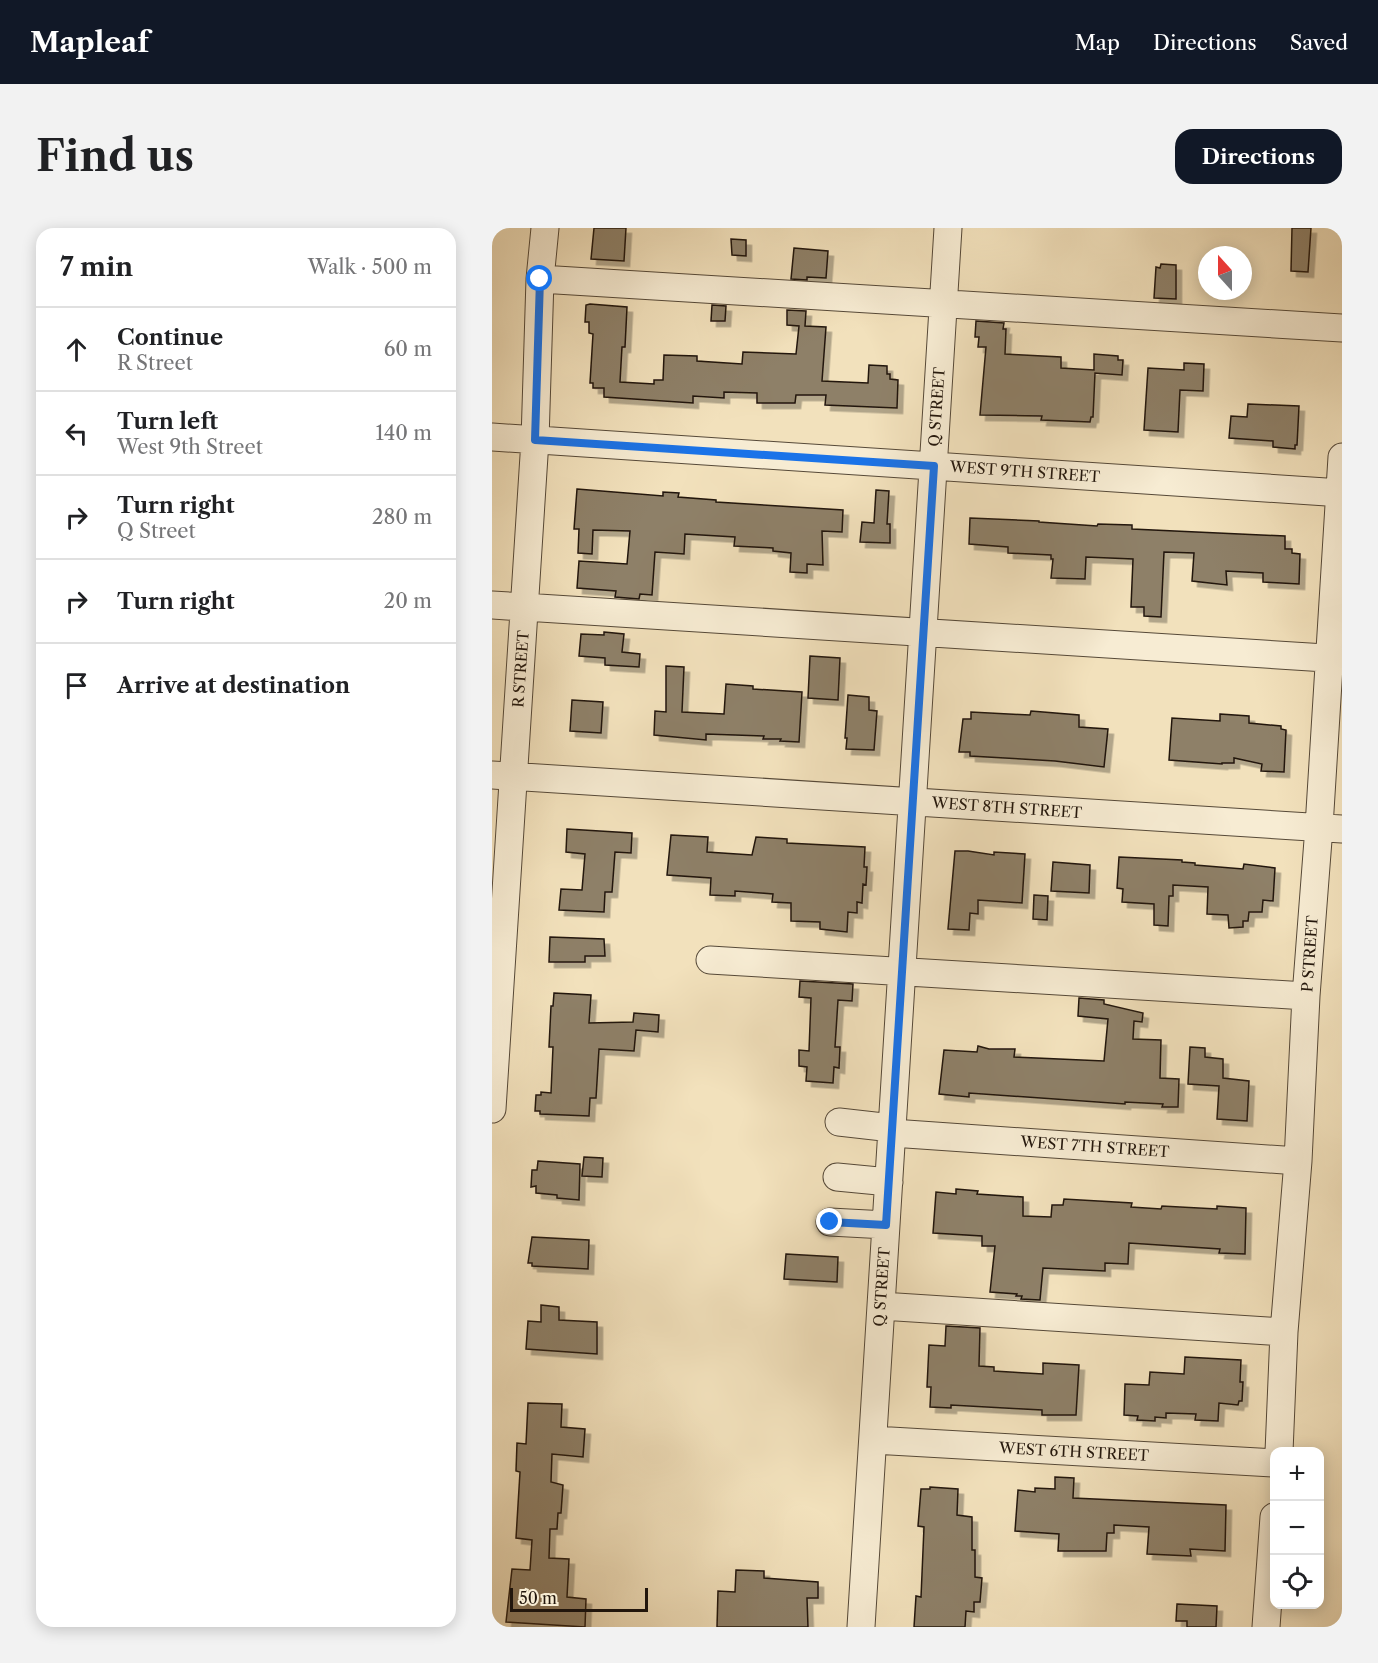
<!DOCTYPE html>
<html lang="en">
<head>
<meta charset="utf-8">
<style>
	body { margin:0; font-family:"Libre Caslon Text",serif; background:#f2f2f2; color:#202124 }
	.controls { position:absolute; right:18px; bottom:18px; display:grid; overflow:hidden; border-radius:12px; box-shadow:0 3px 15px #0003 }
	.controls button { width:54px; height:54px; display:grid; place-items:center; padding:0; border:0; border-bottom:2px solid #e0e0e0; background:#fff; color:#202124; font:30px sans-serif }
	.compass { position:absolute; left:706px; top:18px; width:54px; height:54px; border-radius:50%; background:#fff; box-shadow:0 3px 15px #0003; rotate:339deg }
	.scale { position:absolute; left:18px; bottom:15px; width:138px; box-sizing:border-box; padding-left:6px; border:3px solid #22160c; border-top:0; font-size:16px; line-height:21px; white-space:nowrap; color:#22160c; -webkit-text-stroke:4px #f7ecd3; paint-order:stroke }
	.stop { position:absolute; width:18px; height:18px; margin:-14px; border:4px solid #1a73e8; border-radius:50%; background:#fff }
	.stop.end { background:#1a73e8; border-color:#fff; box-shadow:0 2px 6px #0008 }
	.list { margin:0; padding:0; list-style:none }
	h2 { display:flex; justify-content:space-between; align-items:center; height:78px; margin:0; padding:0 24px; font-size:26px }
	h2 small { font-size:20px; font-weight:400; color:#757577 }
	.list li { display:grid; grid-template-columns:39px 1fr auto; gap:18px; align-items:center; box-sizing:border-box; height:84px; padding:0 24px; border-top:2px solid #e0e0e0 }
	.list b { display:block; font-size:22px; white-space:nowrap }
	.list p { margin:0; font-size:20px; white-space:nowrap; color:#757577 }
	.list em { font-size:20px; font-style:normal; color:#757577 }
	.icon { flex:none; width:33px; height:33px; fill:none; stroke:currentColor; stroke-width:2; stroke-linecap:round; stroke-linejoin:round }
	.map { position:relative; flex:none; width:850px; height:1399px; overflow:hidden; border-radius:18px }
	header { display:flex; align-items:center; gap:36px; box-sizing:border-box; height:84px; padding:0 30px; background:#111827; color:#fff }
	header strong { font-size:28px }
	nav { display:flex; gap:33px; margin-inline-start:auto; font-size:21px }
	.intro { display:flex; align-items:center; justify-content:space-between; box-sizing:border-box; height:144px; padding:0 36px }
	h1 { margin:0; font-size:42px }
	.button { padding:15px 27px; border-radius:18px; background:#111827; color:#fff; font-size:21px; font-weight:700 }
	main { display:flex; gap:36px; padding:0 36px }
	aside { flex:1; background:#fff; border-radius:18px; box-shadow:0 3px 15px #0003 }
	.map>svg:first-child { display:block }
	.building { fill:#8e8068; stroke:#22160c; stroke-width:1.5; filter:url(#shadow) }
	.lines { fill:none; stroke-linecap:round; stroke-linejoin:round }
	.minor-casing { stroke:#564938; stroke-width:29 }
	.minor { stroke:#f7ecd3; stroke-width:27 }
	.route { stroke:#1a73e8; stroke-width:8 }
	.labels { text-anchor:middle; stroke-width:4.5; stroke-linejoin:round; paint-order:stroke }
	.street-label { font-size:15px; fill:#22160c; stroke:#f7ecd3 }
</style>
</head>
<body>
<header>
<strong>Mapleaf</strong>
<nav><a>Map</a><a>Directions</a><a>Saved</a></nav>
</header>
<div class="intro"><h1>Find us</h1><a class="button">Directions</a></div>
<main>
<aside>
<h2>7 min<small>Walk · 500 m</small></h2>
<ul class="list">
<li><svg class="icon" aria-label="ahead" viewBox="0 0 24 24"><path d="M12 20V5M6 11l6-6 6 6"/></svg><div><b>Continue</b><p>R Street</p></div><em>60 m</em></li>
<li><svg class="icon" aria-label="left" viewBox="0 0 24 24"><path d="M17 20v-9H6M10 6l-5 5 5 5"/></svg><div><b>Turn left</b><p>West 9th Street</p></div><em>140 m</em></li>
<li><svg class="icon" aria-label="right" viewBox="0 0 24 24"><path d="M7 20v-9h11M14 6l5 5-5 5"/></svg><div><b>Turn right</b><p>Q Street</p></div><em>280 m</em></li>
<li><svg class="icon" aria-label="right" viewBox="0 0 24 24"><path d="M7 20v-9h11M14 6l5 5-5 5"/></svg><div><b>Turn right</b></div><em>20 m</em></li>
<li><svg class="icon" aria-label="arrive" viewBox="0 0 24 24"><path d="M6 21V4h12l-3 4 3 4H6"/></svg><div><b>Arrive at destination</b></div></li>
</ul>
</aside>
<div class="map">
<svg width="850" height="1399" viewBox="0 0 850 1399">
	<defs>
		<filter id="shadow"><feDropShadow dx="5.5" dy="5.5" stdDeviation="0" flood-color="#0004"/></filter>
	</defs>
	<rect width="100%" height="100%" fill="#f2e1bc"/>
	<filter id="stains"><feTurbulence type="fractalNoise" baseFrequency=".00333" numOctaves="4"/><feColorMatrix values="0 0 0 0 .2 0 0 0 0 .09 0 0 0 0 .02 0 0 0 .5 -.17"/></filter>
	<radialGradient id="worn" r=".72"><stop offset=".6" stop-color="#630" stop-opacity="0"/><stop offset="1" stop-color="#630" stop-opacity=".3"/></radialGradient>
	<path class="building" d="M102 0H134L132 33 99 31Z
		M800 0H819L816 44 799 43Z
		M239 11 254 12V28L240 27Z
		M302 20 336 23 334 50 315 49V52L299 51Z
		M669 36 684 37V71L662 70 664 39 668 40Z
		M98 76 135 79 133 119H130L128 154 162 156V152H171L172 127 205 128V133L250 136 251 124 304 126 307 98 295 97V82L314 83 313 98 334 99 330 153 376 155 377 137 395 138V146H398V151L406 152 405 180 333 177 334 167H304L303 175H265V165L232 164V170L201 168V175L112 169V160H101V155H98L101 106 97 105V94H93L94 77Z
		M220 77 234 78 233 93H219Z
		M484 93 512 95 511 101H514L513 126 569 129V140L602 142V126L626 128V132H631L630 147 603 145 601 189H599L598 194 549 192 550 188 488 187 494 119H486L487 109H483Z
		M692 135 712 136 711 163 688 162 686 204 652 202 656 140 692 142Z
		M756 176 807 178 805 217H803V221L781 219V213L737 210 739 188 755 189Z
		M85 261 171 268V264L187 265 186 269 224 272V274L351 282 350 304 330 303 331 337 315 336V345L298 344 299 325 281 323V320L242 318 243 309 193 306 192 326 163 324 160 367 148 366 147 371 123 369 124 363 85 360 87 333 135 336 138 303 101 302 100 326 86 325 87 301H82Z
		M384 262 397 263 395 296H398V315L368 314 370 294 382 295Z
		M478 290 547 293V294L605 298 606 296 640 297V301L793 308V321H800V325L808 326 807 356 771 354V345L734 343 735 357 700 353 702 325 672 324 669 389 652 388V379H639L641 331 594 329 593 351 559 350 561 331H559V327L516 325V319L477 316Z
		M112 404 132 406 130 424 148 426 147 439 113 437V430L87 428 89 406 112 407Z
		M318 428 348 430 346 472 316 470Z
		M174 438 192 439 190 484 232 486 234 456 261 458V461L310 464 307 514 288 513 289 511H271L272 508 214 506V512L162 507 163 483 174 484Z
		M356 467 377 469V482L385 483 382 522 354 521 355 510H353Z
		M80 472 111 474 109 505 78 503Z
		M539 483 587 487V499L616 501 612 539 563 533 478 528V524H467L471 491H479V484L538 487Z
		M728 486 757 488V495L789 498V501L794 502 792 544 769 543 770 536 742 530V535H730V536L677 532 680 490 728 493Z
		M75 601 140 605 139 625 123 624 120 664H113L112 684 67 682 69 661 90 662 93 626 74 624Z
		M179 607 216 609 215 624 260 627 264 609 295 611V615L373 619 372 639H375L374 657 371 656 370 675 365 674V685L356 684 355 704 328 701V694L299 693V675L280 674 281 666 243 663V668L218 667 219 650 175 647Z
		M463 623H476L502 627V624L533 626 530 675 486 672V686L478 685 477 702 456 701Z
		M627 629 690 632V634L703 635V637L751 641 752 636 783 640 781 673 771 672 770 684H757L756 693H751V699L737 700 736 687 715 686 716 659 681 657V668H677L676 698 662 697V676L630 674 631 661 625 660Z
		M561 634 598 637 597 665 559 663Z
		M542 667 556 668 555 692 541 691Z
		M58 709 112 711 113 728H93V734H57Z
		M308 753 361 756 360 773 346 772 343 819H348L347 840 342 839 341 855 314 853 315 839 307 838V822L317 823 319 770 307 769Z
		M62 765 99 767 97 795 141 794 142 785 167 787 166 804 144 802 142 823 107 821 104 870H98L97 888 48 886V883H43L44 867H49V864L59 865 61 819H57L59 778H61Z
		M587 770 612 772V776L651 785 650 794 642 793 641 811 669 812 668 850 687 851 686 879H670L671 876 633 874V876L477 865V869L447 866 452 822 485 824 486 818 497 821H523L522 829 612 833 616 791 586 788Z
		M698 819 713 820V829L731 831V850L757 853 755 893 725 891 727 858 696 856Z
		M92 929 111 930 110 949 90 948Z
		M46 933 88 936 87 972 65 970V967L44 965V958L39 959 40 942H45Z
		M464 961 486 963 485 966 531 969V988L559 989 560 977H571L572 971 640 975 639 979 669 981 670 978 725 981V978L754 980 753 1026 727 1025 728 1021 637 1015 636 1036 613 1035V1043L551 1040 548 1072 529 1071 530 1068H524L525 1066 498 1064 503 1018H490V1008L441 1005 444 964 464 966Z
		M40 1009 97 1012 96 1041 40 1038V1035H36Z
		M294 1026 346 1029 345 1054 292 1051Z
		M49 1077 67 1079V1092L105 1094V1126L34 1121 36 1093 49 1094Z
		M454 1098 488 1100 487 1138 502 1139V1143L551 1146V1135L587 1137 584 1187H550V1182L459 1177V1180L438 1179 439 1159H435L437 1117 453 1118Z
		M693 1129 749 1132 748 1154H751L750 1173H747L746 1177 727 1175 726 1193 703 1192 704 1186 674 1185V1190L663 1189V1193L645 1192 646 1188 632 1187 633 1156 657 1157 658 1144 692 1146Z
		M36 1175 70 1176 69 1199 93 1201 91 1229 60 1226 59 1254 71 1257 69 1285H66L65 1301H58L57 1330 77 1331 75 1369 94 1371 93 1399 14 1394 20 1341 38 1342 40 1312 24 1310 28 1244 24 1243 25 1215 34 1216Z
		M563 1249 582 1250 581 1270 734 1277 733 1323 698 1321 699 1328 655 1326 657 1299 622 1297V1305H615L614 1323H566L567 1306 523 1303 526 1262 543 1264V1260L563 1261Z
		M438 1259 466 1261 465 1287 480 1289V1322H483V1349L490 1350 488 1374H482V1384L474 1383 473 1399H422L424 1368 429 1369 432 1299 426 1298 429 1261H438Z
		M244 1342 272 1343V1350L326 1354V1370H315L316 1399H225L226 1363 243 1364Z
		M685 1376 725 1378 724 1399H695V1393H684Z"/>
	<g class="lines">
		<defs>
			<path id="minor" d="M48 51 850 100
				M0 209 850 265
				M0 377 850 431
				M0 547 850 601
				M218 732 814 768
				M0 881 43 212 48 51 53 0
				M347 894 400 900
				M400 905 806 933
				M345 949 397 954
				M338 994 394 997
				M389 1078 792 1104
				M381 1212 782 1235
				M787 1224 792 1104 806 933 814 768 827 599 850 229
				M369 1399 456 0
				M774 1399 782 1289"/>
		</defs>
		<use href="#minor" class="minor-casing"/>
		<use href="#minor" class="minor"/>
	</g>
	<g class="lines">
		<path class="route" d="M48 51 43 212 442 238 394 997 338 994"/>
	</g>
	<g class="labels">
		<g class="street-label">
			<text transform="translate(445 179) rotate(-86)" y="5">Q STREET</text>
			<text transform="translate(533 244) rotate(4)" y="5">WEST 9TH STREET</text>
			<text transform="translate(29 441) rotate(-86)" y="5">R STREET</text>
			<text transform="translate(515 580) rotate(4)" y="5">WEST 8TH STREET</text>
			<text transform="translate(818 726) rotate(-86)" y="5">P STREET</text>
			<text transform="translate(603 919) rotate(4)" y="5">WEST 7TH STREET</text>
			<text transform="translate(390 1059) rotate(-86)" y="5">Q STREET</text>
			<text transform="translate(582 1224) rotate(3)" y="5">WEST 6TH STREET</text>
		</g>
	</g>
	<rect width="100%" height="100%" filter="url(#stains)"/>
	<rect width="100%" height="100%" fill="url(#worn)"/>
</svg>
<div class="controls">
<button>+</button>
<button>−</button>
<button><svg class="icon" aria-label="locate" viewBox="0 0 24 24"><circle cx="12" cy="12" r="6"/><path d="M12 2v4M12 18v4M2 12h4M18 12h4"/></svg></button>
</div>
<svg class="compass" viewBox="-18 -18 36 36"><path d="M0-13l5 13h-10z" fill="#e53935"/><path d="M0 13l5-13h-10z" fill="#757577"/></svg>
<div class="scale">50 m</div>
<div class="stop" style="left:48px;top:51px"></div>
<div class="stop end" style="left:338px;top:994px"></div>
</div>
</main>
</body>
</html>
